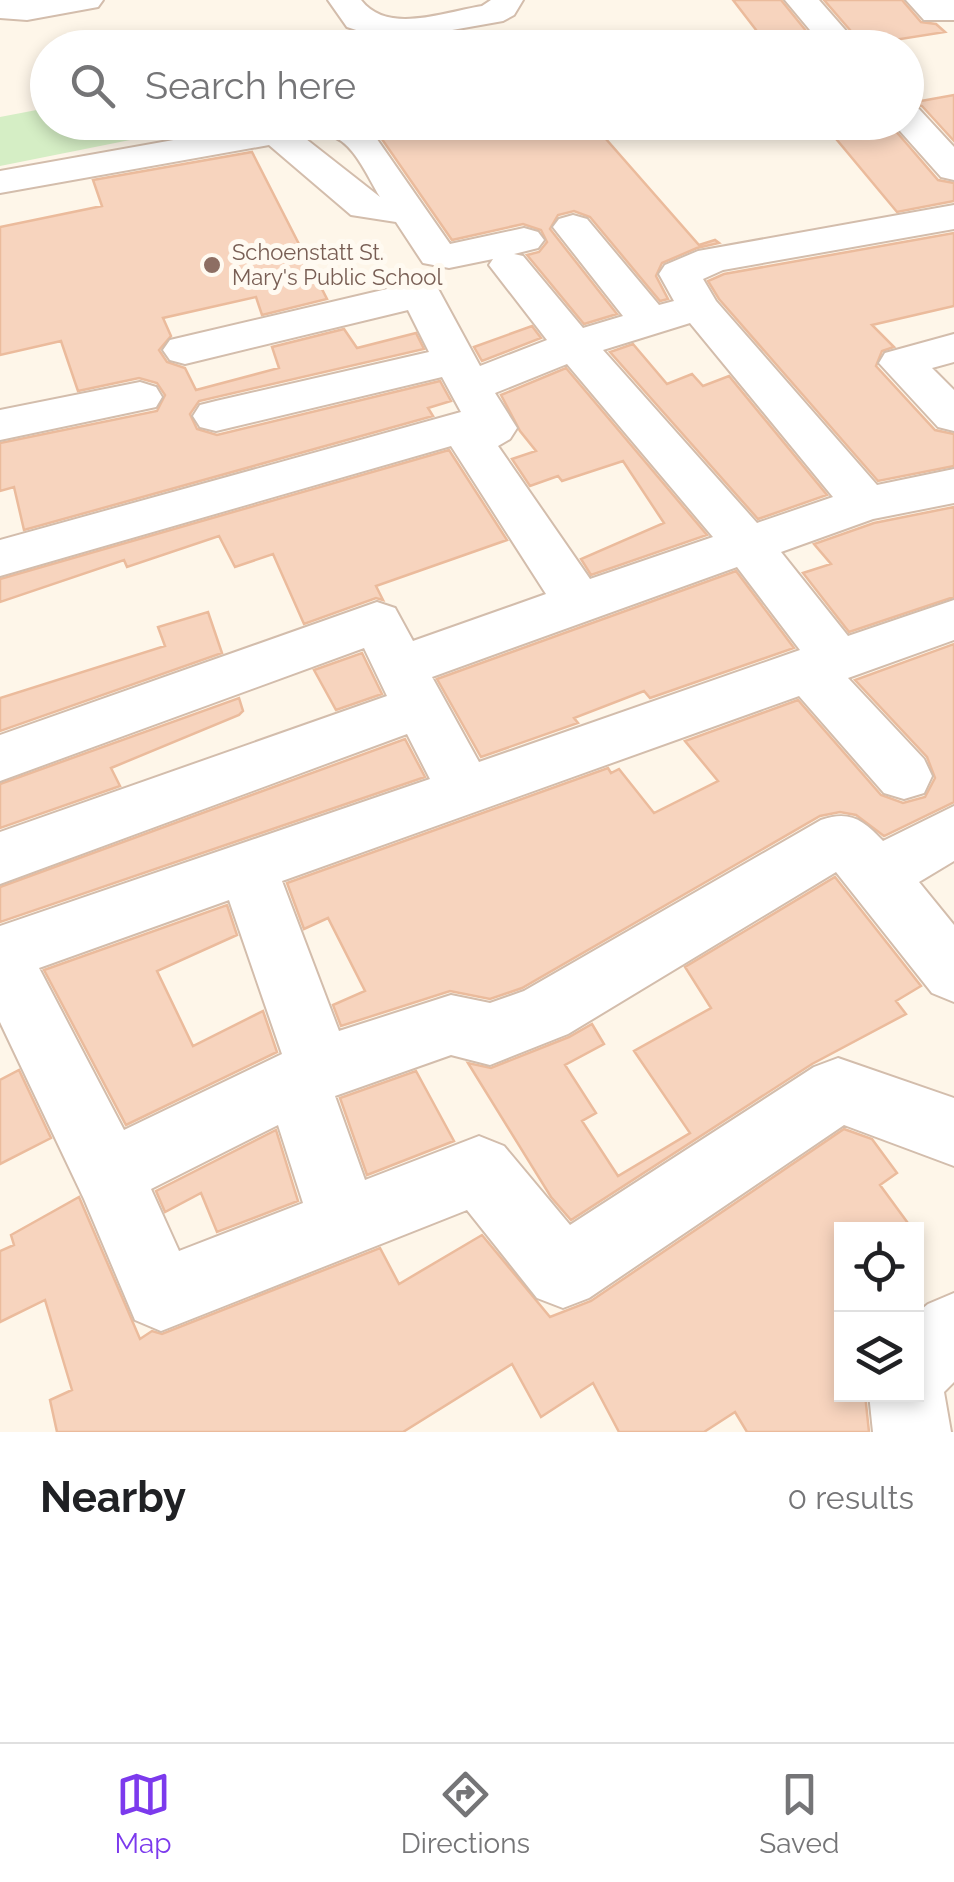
<!DOCTYPE html>
<html lang="en">
<head>
<meta charset="utf-8">
<style>
	body { margin:0; font-family:Raleway,sans-serif; background:#f6f6f6; color:#202124 }
	.controls { position:absolute; right:30px; bottom:30px; display:grid; overflow:hidden; border-radius:0px; box-shadow:0 5px 15px #0003 }
	.controls button { width:90px; height:90px; display:grid; place-items:center; padding:0; border:0; border-bottom:2px solid #e0e0e0; background:#fff; color:#202124; font:50px sans-serif }
	.list { margin:0; padding:0; list-style:none }
	h2 { display:flex; justify-content:space-between; align-items:center; height:130px; margin:0; padding:0 40px; font-size:42px }
	h2 small { font-size:32px; font-weight:400; color:#757577 }
	.icon { flex:none; width:55px; height:55px; fill:none; stroke:currentColor; stroke-width:2; stroke-linecap:round; stroke-linejoin:round }
	.map { position:relative; flex:none; width:954px; height:1432px; overflow:hidden }
	.search { position:absolute; background:#fff; box-shadow:0 5px 15px #0003; left:30px; right:30px; top:30px; height:110px; display:flex; align-items:center; gap:25px; box-sizing:border-box; padding:0 35px; border-radius:55px; color:#757577; font-size:38px }
	.sheet { height:310px; background:#fff }
	nav { display:flex; justify-content:space-around; align-items:center; box-sizing:border-box; height:140px; border-top:2px solid #e0e0e0; background:#fff; font-size:28px; color:#757577 }
	nav a { display:grid; justify-items:center; gap:5px }
	nav .on { color:#7c3aed }
	.map>svg:first-child { display:block }
	.green { fill:#d5eec5 }
	.building { fill:#f7d4be; stroke:#ebbb9c; stroke-width:2.5 }
	.lines { fill:none; stroke-linecap:round; stroke-linejoin:round }
	.minor-casing { stroke:#d3bdac; stroke-width:4 }
	.minor { fill:#fff; fill-rule:evenodd }
	.education-dot { fill:#8d6e63; stroke:#fffaf1; stroke-width:4 }
	.labels { text-anchor:middle; stroke-width:10; stroke-linejoin:round; paint-order:stroke }
	.far-education-label { font-size:22px; fill:#785e54; stroke:#fffaf1; text-anchor:start }
</style>
</head>
<body>
<div class="map">
<svg width="954" height="1432" viewBox="0 0 954 1432">
	<rect width="100%" height="100%" fill="#fef6e9"/>
	<path class="green" d="M47 108 48 122 128 123 135 139 0 166V117Z"/>
	<path class="building" d="M733 0H781L820 48H770Z
		M824 0H902L921 22 936 24 945 32 863 45Z
		M954 95V141L922 106 910 103Z
		M370 122H591L699 245 715 240 719 243 697 248 662 263 656 276 668 299 660 301 590 217 574 211 558 215 550 229 617 314 584 324 527 255 539 252 547 242 541 230 523 224 452 240Z
		M822 122H888L938 180 954 183V201L897 212Z
		M252 152 327 299 262 315 256 297 163 318 171 336 159 350 167 362 185 368 196 390 279 368 272 347 344 329 357 348 416 333 424 349 199 401 190 414 197 429 217 435 440 381 451 401 428 408 433 416 24 530 14 487 0 491V443L157 411 165 395 157 383 139 378 78 391 61 341 0 355V227L102 206 93 180Z
		M954 233V306L872 325 894 347 882 351 876 366 935 430 954 434V466L878 481 719 299 708 281 724 274Z
		M532 326 541 338 482 361 474 347Z
		M633 344 667 384 692 374 703 386 729 376 827 495 758 519 610 352Z
		M566 368 707 535 591 575 581 559 664 523 623 461 562 481 558 476 530 486 512 459 536 451 520 431 501 395Z
		M449 450 507 540 376 586 383 600 376 598 304 624 273 554 235 567 219 536 127 567 124 560 0 602V579Z
		M954 507V597L849 632 803 573 831 564 814 544 874 523Z
		M736 571 794 648 650 698 644 691 574 718 578 723 481 757 437 679Z
		M208 612 222 653 0 731V698L165 646 158 627Z
		M954 644V802L884 836 856 815 840 812 820 816 522 988 490 999 450 991 341 1026 333 1005 365 991 328 918 304 929 287 883 608 768 611 773 619 769 654 813 718 781 685 741 798 700 881 795 903 803 925 797 935 778 927 757 855 680Z
		M362 653 382 694 336 710 314 670Z
		M239 698 243 711 239 715 111 768 120 786 0 828V784Z
		M405 739 425 777 0 922V887Z
		M835 877 921 986 896 1001 906 1014 812 1064 571 1220 551 1197 468 1063 491 1068 569 1037 592 1024 604 1044 565 1065 596 1113 582 1121 618 1176 690 1133 634 1051 711 1008 685 967Z
		M227 905 237 935 157 971 193 1046 263 1011 277 1052 126 1125 44 970Z
		M19 1070 51 1138 0 1164V1080Z
		M416 1071 454 1141 367 1175 340 1098Z
		M844 1129 872 1139 897 1173 880 1185 913 1230H842V1394H865L869 1432H747L735 1412 704 1432H619L593 1383 541 1417 512 1364 403 1432H57L50 1400 72 1390 45 1300 0 1322V1251L14 1245 11 1235 79 1197 140 1339 152 1331 162 1334 380 1248 399 1284 482 1235 550 1317 591 1301Z
		M276 1130 298 1201 217 1232 201 1193 165 1212 156 1191Z"/>
	<g class="lines">
		<defs>
			<path id="minor" d="M0 0H103L98 7 27 20 0 18Z
				M328 0H361C388 35 444 12 482 6L491 0H523L514 15 503 21 390 41 347 27Z
				M785 0H819L861 48H825Z
				M906 0H954V20H924Z
				M906 106 919 109 954 147V180L941 177 892 122H906Z
				M274 122H365L450 244 524 228 538 232 544 240 538 248 514 254 523 256 583 328 623 316 553 227 559 219 573 215 587 219 659 305 674 301 659 274 665 265 698 251 954 205V229L723 270 703 279 716 301 877 485 954 469V503L873 519 781 552 848 636 954 600V640L848 678 924 759 932 776 924 793 904 799 884 793 799 696 282 881 339 1031 451 995 490 1003 524 991 821 820C850 810 863 820 883 841L954 806V861L919 882 954 925V1002L932 993 836 872 568 1034 490 1065 451 1055 335 1096 365 1180 479 1136 504 1146 570 1225 814 1067 838 1058 954 1098V1166L844 1125 589 1298 563 1308 537 1298 467 1210 161 1331 135 1320 84 1199 0 1022V926L430 779 407 734 0 884V832L387 696 364 648 0 781V735L377 602 395 608 413 641 546 594 451 446 0 576V540L461 412 442 377 216 431 200 427 193 416 200 405 216 401 429 352 408 310 185 364 170 360 163 350 170 340 421 281 436 285 480 366 547 340 489 265 493 259 449 268 423 263 396 222 351 215 269 145 0 193V171ZM328 135C353 140 367 176 380 197L306 139ZM690 323 833 497 757 523 603 350ZM567 364 713 537 590 579 498 446 510 439 517 428 495 393ZM737 567 800 650 479 762 432 677ZM229 900 282 1054 124 1130 39 968ZM278 1125 303 1203 179 1251 151 1189Z
				M954 334V362L932 368 954 390V431L938 427 879 363 885 353Z
				M140 382 156 387 162 397 156 407 0 440V410Z
				M954 1293V1382L944 1392 951 1432H873L869 1394H916V1314L928 1304Z"/>
		</defs>
		<use href="#minor" class="minor-casing"/>
		<use href="#minor" class="minor"/>
	</g>
	<circle class="education-dot" cx="212" cy="265" r="10"/>
	<g class="labels">
		<g class="far-education-label">
			<text x="232" y="260">Schoenstatt St.<tspan x="232" dy="25">Mary's Public School</tspan></text>
		</g>
	</g>
</svg>
<div class="controls">
<button><svg class="icon" aria-label="locate" viewBox="0 0 24 24"><circle cx="12" cy="12" r="6"/><path d="M12 2v4M12 18v4M2 12h4M18 12h4"/></svg></button>
<button><svg class="icon" aria-label="layers" viewBox="0 0 24 24"><path d="M12 4l9 5-9 5-9-5zM3 14l9 5 9-5"/></svg></button>
</div>
<div class="search"><svg class="icon" aria-label="search" viewBox="0 0 24 24"><circle cx="10" cy="10" r="6"/><path d="M15 15l6 6"/></svg>Search here</div>
</div>
<section class="sheet">
<h2>Nearby<small>0 results</small></h2>
<ul class="list">
</ul>
</section>
<nav>
<a class="on"><svg class="icon" aria-label="map" viewBox="0 0 24 24"><path d="M3 6l6-2 6 2 6-2v14l-6 2-6-2-6 2zM9 4v14M15 6v14"/></svg>Map</a>
<a><svg class="icon" aria-label="directions" viewBox="0 0 24 24"><path d="M12 3l9 9-9 9-9-9zM9 14v-3h6M13 9l2 2-2 2"/></svg>Directions</a>
<a><svg class="icon" aria-label="saved" viewBox="0 0 24 24"><path d="M7 4h10v16l-5-4-5 4z"/></svg>Saved</a>
</nav>
</body>
</html>
